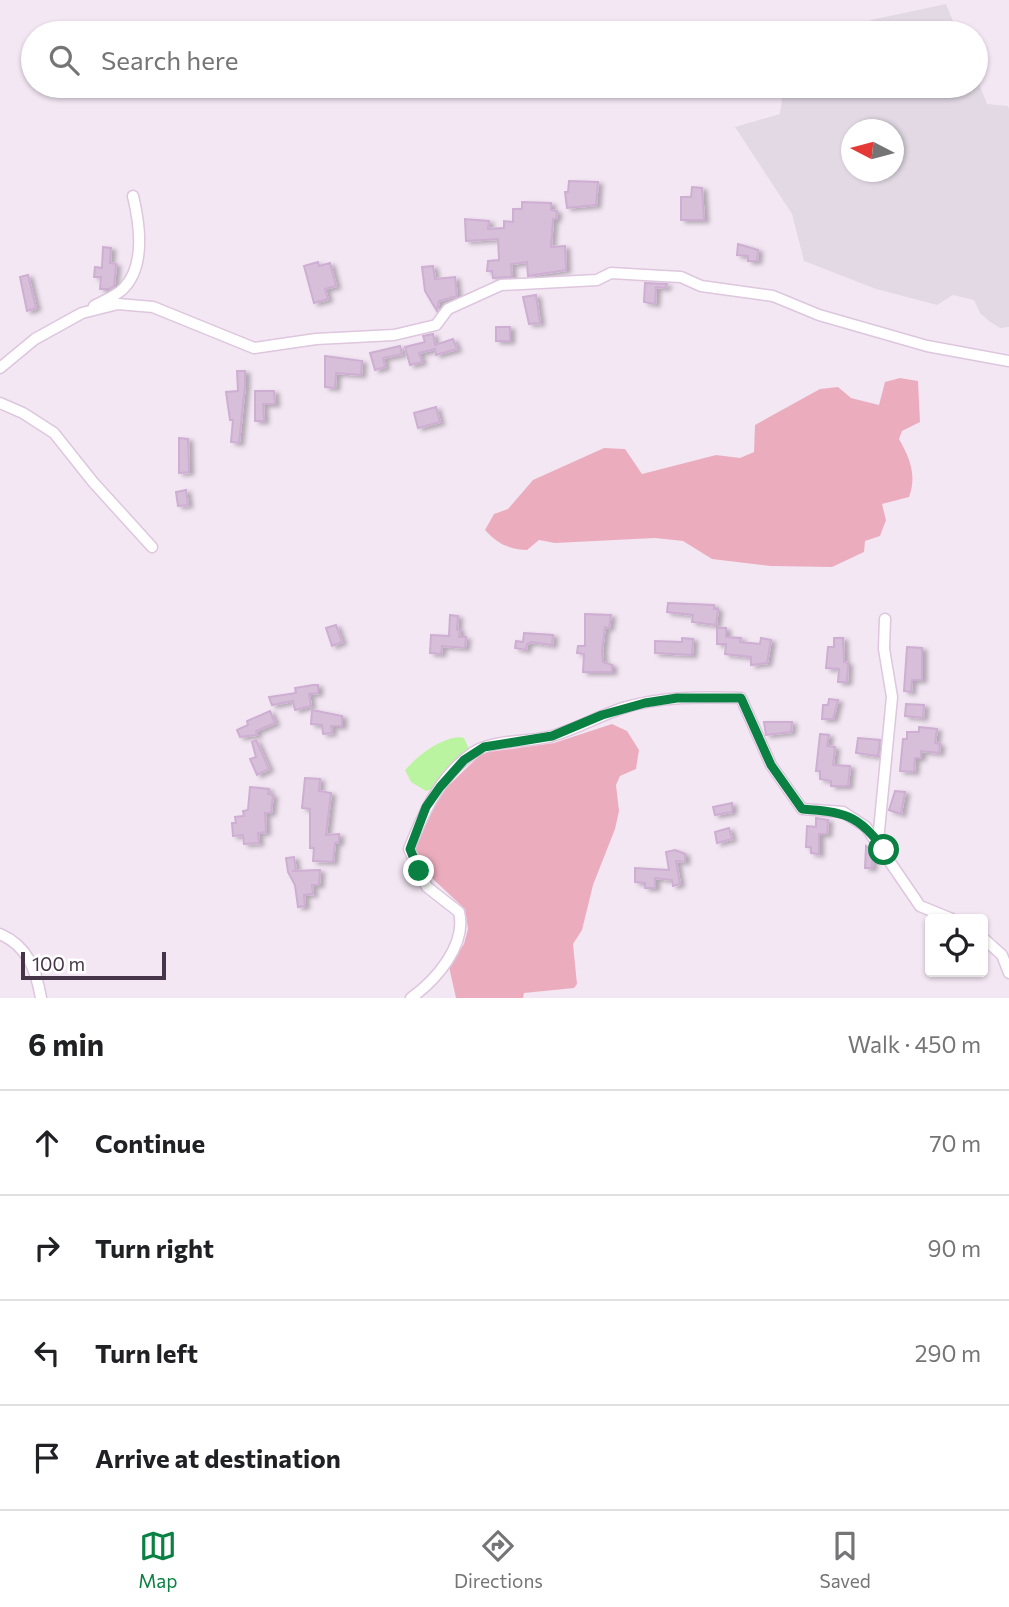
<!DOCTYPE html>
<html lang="en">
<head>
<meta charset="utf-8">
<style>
	body { margin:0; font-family:Commissioner,sans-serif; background:#f2f2f2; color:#202124 }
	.controls { position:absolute; right:21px; bottom:21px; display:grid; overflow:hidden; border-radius:7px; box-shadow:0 2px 5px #0004 }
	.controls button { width:63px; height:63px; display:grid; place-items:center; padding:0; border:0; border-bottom:2px solid #e0e0e0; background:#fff; color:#202124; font:35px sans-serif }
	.compass { position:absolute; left:841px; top:119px; width:63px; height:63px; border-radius:50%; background:#fff; box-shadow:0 2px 5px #0004; rotate:276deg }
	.scale { position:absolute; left:21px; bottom:18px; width:145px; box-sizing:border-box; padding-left:7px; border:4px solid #463548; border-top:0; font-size:19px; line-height:24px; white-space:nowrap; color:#463548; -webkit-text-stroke:5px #fff; paint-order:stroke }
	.stop { position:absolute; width:21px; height:21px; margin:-16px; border:5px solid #0b8043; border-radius:50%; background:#fff }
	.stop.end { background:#0b8043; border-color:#fff; box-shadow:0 2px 7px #0008 }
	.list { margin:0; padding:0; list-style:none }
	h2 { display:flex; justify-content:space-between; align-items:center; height:91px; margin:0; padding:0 28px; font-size:30px }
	h2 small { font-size:23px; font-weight:400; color:#757577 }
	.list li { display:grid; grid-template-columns:46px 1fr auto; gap:21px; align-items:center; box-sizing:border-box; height:105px; padding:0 28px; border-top:2px solid #e0e0e0 }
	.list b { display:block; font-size:26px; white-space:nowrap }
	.list em { font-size:23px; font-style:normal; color:#757577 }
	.icon { flex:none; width:38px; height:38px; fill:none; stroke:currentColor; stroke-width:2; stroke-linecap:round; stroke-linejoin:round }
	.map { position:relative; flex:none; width:1009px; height:998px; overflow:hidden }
	.search { position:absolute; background:#fff; box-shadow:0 2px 5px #0004; left:21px; right:21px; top:21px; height:77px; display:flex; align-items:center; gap:18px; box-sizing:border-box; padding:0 24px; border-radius:38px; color:#757577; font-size:26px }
	.sheet { height:511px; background:#fff }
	nav { display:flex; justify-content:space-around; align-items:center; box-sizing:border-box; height:98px; border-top:2px solid #e0e0e0; background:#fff; font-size:19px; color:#757577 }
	nav a { display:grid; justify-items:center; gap:4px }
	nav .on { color:#0b8043 }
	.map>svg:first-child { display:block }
	.industrial { fill:#e2d9e4; fill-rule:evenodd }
	.green { fill:#ebadbe }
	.water { fill:#baf4a0 }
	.building { fill:#d7bfda; stroke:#ceaed2; stroke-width:2; filter:url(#shadow) }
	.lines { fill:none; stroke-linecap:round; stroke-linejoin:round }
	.minor-casing { stroke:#ddc6de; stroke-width:13 }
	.minor { stroke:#fff; stroke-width:10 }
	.route { stroke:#0b8043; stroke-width:9 }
</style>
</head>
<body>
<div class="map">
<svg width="1009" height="998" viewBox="0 0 1009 998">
	<defs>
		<filter id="shadow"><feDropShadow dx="4.5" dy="2.5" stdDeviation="2" flood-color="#0004"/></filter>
	</defs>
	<rect width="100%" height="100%" fill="#f4e7f4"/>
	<path class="industrial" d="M946 4 958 33H872L871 20Z
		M976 76 987 104 1008 106 1009 109V327L1000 328 989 321 980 313 974 300 953 295 937 305 876 289 804 261 792 214 735 127 780 114 782 100 779 86H976ZM852 130H894V172H852Z"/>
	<path class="green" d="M900 378 918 381 920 422 902 431 899 439C910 458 917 476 909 497L882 504 886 520 880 536 865 541 864 552 832 567 770 566 712 559 683 541 655 538 555 543 539 540 527 550C508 549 498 544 485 530L494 514 508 509 533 480 604 448 625 449 642 474 716 455 740 458 754 452 755 425 820 389 838 387 851 398 879 405 885 382Z
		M612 724 627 731 639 750 636 769 620 776 616 785 619 811 615 829 593 885 582 930 573 944 577 984 574 988 524 993 523 998H456L449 967 464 944 468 929 465 909 433 879 415 849 436 798 482 753 554 743Z"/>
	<path class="water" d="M459 737 464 738 469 749 432 789 426 791 411 782 405 770C420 754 437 740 459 737Z"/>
	<path class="building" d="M569 181 598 182 596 205 567 208 565 192H568Z
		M692 187 702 188 704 220H681V197H691Z
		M522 202 551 203V210L557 211 556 219H553L551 247 565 246 566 270 528 276 527 262 511 264 512 277 493 278 492 271H487L488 261 499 260 498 239 466 241 465 219 489 221 488 229 504 228V221L513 222V209H522Z
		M738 244 758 250 757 261H748V256L737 255Z
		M103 247 111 248 110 263 116 264 114 286 109 289H100L101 277H94L95 267 102 268Z
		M318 262 319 266 330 263 336 286 325 289 328 299 314 303 304 266Z
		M433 266 435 279 455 277 457 296 439 301 437 311 425 291 422 267Z
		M28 275 36 308 27 311 20 277Z
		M645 283 667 284 665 288 656 287 655 304 644 302Z
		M536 295 540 323 529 324 523 297Z
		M496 327H510V341H496Z
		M433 334 435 345 453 339 457 349 436 355 435 349 419 353 422 362 410 365 405 347 425 342 423 336Z
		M400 346 402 354 383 358 385 367 375 370 370 353Z
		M325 356 362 361 361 375 336 373 335 388 325 387Z
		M237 371H245V385L239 443 231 442 233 420H230L226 392 238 391Z
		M255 391H274L275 404H263L264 421H255Z
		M436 407 440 422 418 428 414 413Z
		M179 438 188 439 189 472 179 473Z
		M186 490 188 505 178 506 176 492Z
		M668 603 714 605V609H718L716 625 692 622 693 615 667 612Z
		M585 614 611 615 609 628 605 627 602 651 603 662 612 665V672H583L584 654 577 653 578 646H585Z
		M450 615 458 616 457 630H460L459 637H466L465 648 442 646 441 654 430 653 431 635 449 636Z
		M336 625 342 642 332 646 326 628Z
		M717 628H726V637L741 638 740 642 760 644 761 638 771 640 767 663 751 665V657L725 654 726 644H717Z
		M524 633 553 635 552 645 531 642 527 644 526 650 515 648 516 641 523 642Z
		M682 638 693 639 692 655 655 653V641L682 642Z
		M834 638H843L844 662 848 663 847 682H838L839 669 826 668 828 647H834Z
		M907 647 922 648V680H912L911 692 904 691Z
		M313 685H318V693L309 694 311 706 295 710 293 701 272 705 269 697 296 693 295 688Z
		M829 699 838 700 833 719H822L823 705H828Z
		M906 704 924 705 923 718 905 716Z
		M312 710 342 716V726H331L332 733 323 734 322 725 311 724Z
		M270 711 275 723 256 731 257 735 240 737 237 730 248 725 247 721Z
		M764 722H792L791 732 766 735Z
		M919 727 937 729 935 743 940 744 939 753 921 751V758H915L914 772 900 771 903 739H907V732H919Z
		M820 734 829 735 827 746 835 747 833 765 850 766 848 786H831V781L820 779V771H816Z
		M858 738 880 740 878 756 856 753Z
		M256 740 269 769 257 775 250 759 256 757 252 742Z
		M305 778 320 779 319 791 331 793 326 835 339 834V842L335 843 333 862 313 861 314 848H310V809L302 808Z
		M250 787 269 789 268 794 273 795 271 813H265L266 832 258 833 259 843 244 844 243 835 233 836 232 823H236L235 817 244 816 243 811 248 810Z
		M895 791 905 792 901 814 889 810Z
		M732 803V812L715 815 713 807Z
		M816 818 828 820 827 834H819V854L811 853V847H806L807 826 816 827Z
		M729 828 732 839 717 843 715 832Z
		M866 846 873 851 872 868H865Z
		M675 850 685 854V862L676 861 680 884 673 886 672 880 655 878V888H645V883L635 882V868L669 870 666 852Z
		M294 857 296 871H292L320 870 319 885H312L313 894 304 895 305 906 298 907 295 885 288 872 286 858Z"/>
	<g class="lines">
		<defs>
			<path id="minor" d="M94 306C103 301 116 296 123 289 146 266 140 225 133 196
				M0 368 35 339 82 313 118 304 153 307 254 348 316 339 394 335 436 325 448 309 501 285 597 280 611 273 662 276 681 277 701 286 773 296 819 315 927 346 1009 361
				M0 403 23 413 54 433 93 482 152 547
				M878 841 892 697 884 649 885 619
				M0 934C28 946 36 970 41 998
				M983 938 1002 955 1009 973
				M411 998C436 980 467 945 459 912L427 887 409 849C424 812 440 775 474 752 493 740 526 742 548 737 573 731 598 716 623 708 661 696 702 697 741 698L771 765 802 809 843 812 866 827 920 906 952 919"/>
		</defs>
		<use href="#minor" class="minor-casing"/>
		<use href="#minor" class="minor"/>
	</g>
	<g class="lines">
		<path class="route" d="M419 871 410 849 426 807 440 787 464 760 484 747 552 736 602 715 645 703 677 698H741L771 765 802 809C843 812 859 814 884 850"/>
	</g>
</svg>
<div class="controls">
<button><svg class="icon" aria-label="locate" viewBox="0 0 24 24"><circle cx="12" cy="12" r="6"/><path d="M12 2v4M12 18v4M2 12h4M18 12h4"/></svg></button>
</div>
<svg class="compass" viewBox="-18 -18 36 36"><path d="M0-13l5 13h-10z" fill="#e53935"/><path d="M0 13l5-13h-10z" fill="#757577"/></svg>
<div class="scale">100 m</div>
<div class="stop" style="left:884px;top:850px"></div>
<div class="stop end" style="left:419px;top:871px"></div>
<div class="search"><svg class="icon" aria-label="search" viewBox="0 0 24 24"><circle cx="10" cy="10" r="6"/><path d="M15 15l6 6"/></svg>Search here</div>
</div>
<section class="sheet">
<h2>6 min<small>Walk · 450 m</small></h2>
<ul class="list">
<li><svg class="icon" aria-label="ahead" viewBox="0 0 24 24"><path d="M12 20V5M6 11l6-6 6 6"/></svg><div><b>Continue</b></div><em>70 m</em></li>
<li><svg class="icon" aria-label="right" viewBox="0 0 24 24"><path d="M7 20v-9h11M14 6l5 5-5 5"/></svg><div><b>Turn right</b></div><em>90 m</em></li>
<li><svg class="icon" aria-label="left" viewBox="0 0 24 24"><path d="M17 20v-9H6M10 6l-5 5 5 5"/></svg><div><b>Turn left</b></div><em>290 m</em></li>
<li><svg class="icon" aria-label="arrive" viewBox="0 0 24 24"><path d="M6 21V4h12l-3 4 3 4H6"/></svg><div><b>Arrive at destination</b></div></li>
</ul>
</section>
<nav>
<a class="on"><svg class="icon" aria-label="map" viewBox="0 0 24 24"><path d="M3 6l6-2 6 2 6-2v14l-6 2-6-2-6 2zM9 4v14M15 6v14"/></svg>Map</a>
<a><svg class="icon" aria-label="directions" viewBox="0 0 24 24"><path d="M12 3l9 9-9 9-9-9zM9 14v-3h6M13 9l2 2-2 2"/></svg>Directions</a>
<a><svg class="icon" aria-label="saved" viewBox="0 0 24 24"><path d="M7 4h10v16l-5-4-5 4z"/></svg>Saved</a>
</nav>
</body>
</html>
